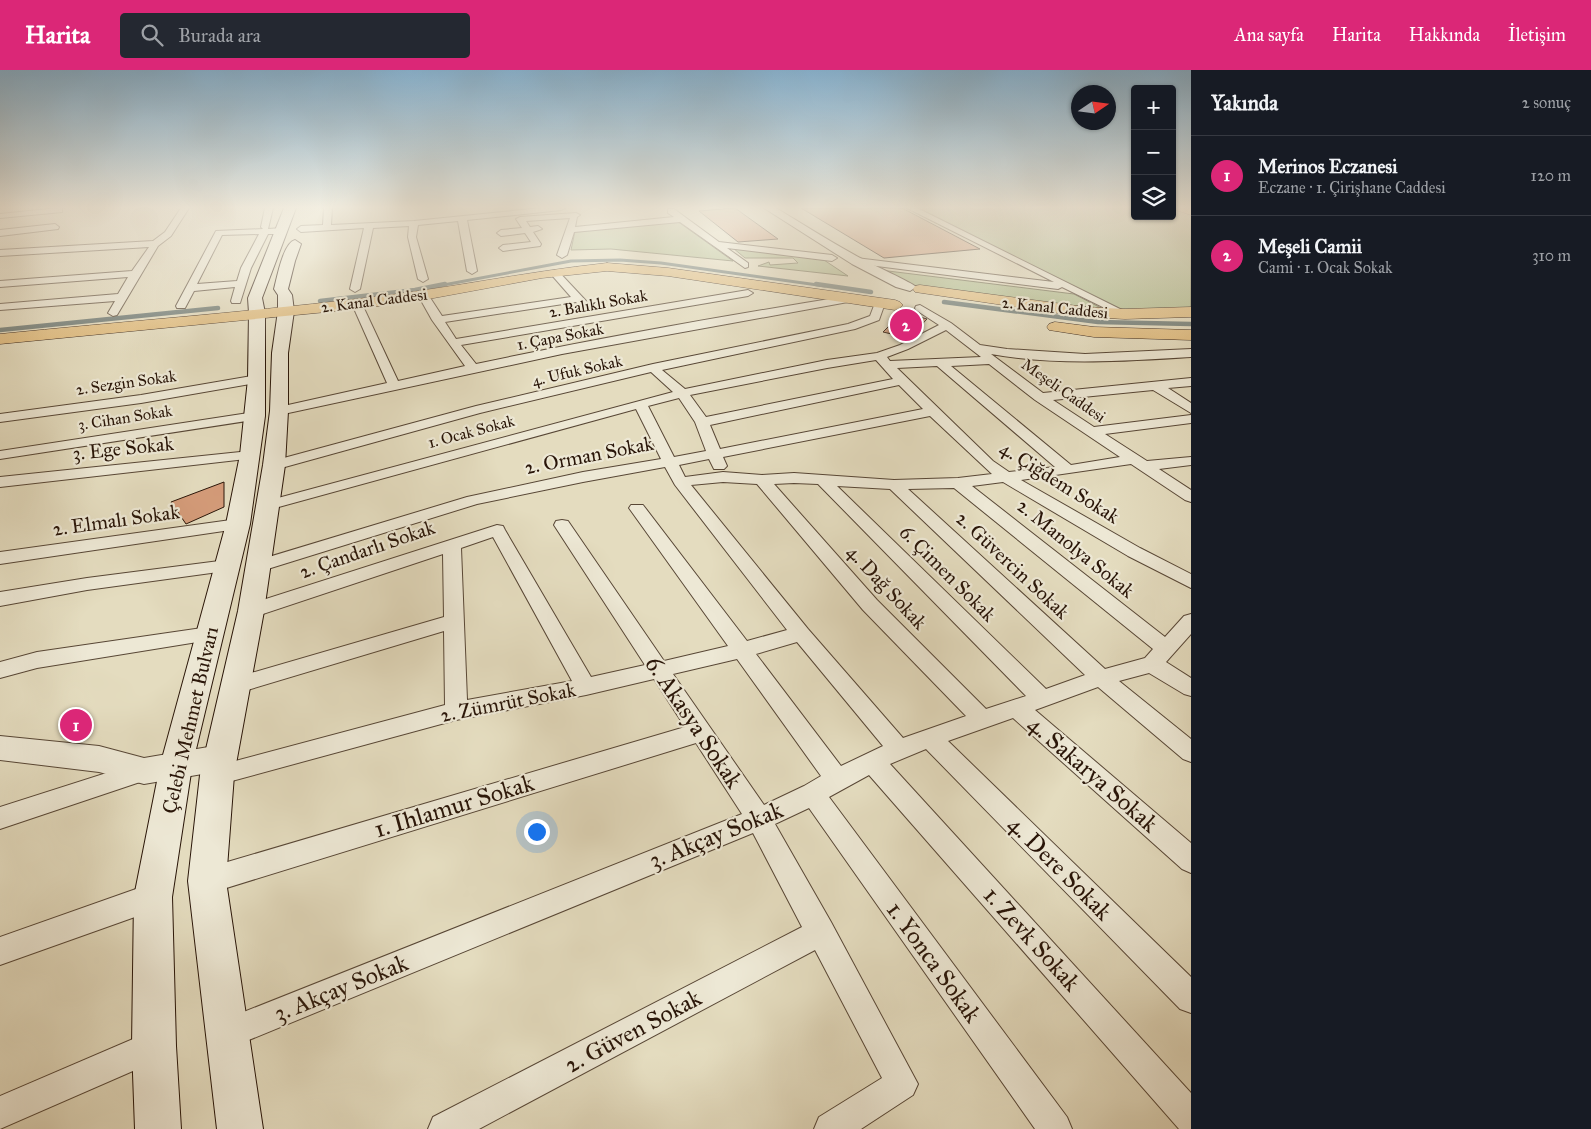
<!DOCTYPE html>
<html lang="tr">
<head>
<meta charset="utf-8">
<style>
	body { margin:0; font-family:"IM FELL Great Primer",serif; background:#242831; color:#f1f3f6 }
	.controls { position:absolute; right:15px; top:15px; display:grid; overflow:hidden; border-radius:5px; box-shadow:0 1px 4px #0004 }
	.controls button { width:45px; height:45px; display:grid; place-items:center; padding:0; border:0; border-bottom:1px solid #363941; background:#171b24; color:#f1f3f6; font:25px sans-serif }
	.compass { position:absolute; left:1071px; top:15px; width:45px; height:45px; border-radius:50%; background:#171b24; box-shadow:0 1px 4px #0004; rotate:77deg }
	.you { position:absolute; left:536px; top:761px; width:18px; height:18px; margin:-12px; border:4px solid #fff; border-radius:50%; background:#1a73e8; box-shadow:0 0 0 8px #1a73e833 }
	.badge { display:grid; place-items:center; width:32px; height:32px; border-radius:50%; background:#db2777; color:#fff; font-size:16px; font-weight:700 }
	.pin { position:absolute; translate:-50% -50%; border:2px solid #fff; box-shadow:0 1px 5px #0006 }
	.list { margin:0; padding:0; list-style:none }
	h2 { display:flex; justify-content:space-between; align-items:center; height:65px; margin:0; padding:0 20px; font-size:21px }
	h2 small { font-size:16px; font-weight:400; color:#9ea1a6 }
	.list li { display:grid; grid-template-columns:32px 1fr auto; gap:15px; align-items:center; box-sizing:border-box; height:80px; padding:0 20px; border-top:1px solid #363941 }
	.list b { display:block; font-size:19px; white-space:nowrap }
	.list p { margin:0; font-size:16px; white-space:nowrap; color:#9ea1a6 }
	.list em { font-size:16px; font-style:normal; color:#9ea1a6 }
	.icon { flex:none; width:28px; height:28px; fill:none; stroke:currentColor; stroke-width:2; stroke-linecap:round; stroke-linejoin:round }
	.map { position:relative; flex:none; width:1191px; height:1059px; overflow:hidden }
	header { display:flex; align-items:center; gap:30px; box-sizing:border-box; height:70px; padding:0 25px; background:#db2777; color:#fff }
	header strong { font-size:24px }
	nav { display:flex; gap:28px; margin-inline-start:auto; font-size:18px }
	.search { width:350px; height:45px; background:#242831; display:flex; align-items:center; gap:12px; box-sizing:border-box; padding:0 18px; border-radius:5px; color:#9ea1a6; font-size:19px }
	main { display:flex }
	aside { flex:1; background:#171b24 }
	.map>svg:first-child { display:block }
	.green { fill:#b4c092; stroke:#6e6a4d }
	.lines { fill:none; stroke-linecap:round; stroke-linejoin:round }
	.stream-far1 { stroke:#6c7873; stroke-width:3 }
	.stream { stroke:#6c7873; stroke-width:4.5 }
	.building { fill:#d59c7a; stroke:#291508 }
	.minor-casing { stroke:#584736; stroke-width:2 }
	.tertiary-casing { stroke:#584736; stroke-width:2 }
	.secondary-casing { stroke:#291508; stroke-width:2 }
	.primary-casing { stroke:#291508; stroke-width:1 }
	.minor { fill:#ede8d5; fill-rule:evenodd }
	.tertiary { fill:#ede8d5; fill-rule:evenodd }
	.secondary { fill:#ede8d5; fill-rule:evenodd }
	.primary { fill:#e2be80; fill-rule:evenodd }
	.labels { text-anchor:middle; stroke-width:4.5; stroke-linejoin:round; paint-order:stroke }
	.far-street-label { font-size:16px; fill:#291508; stroke:#ede8d5 }
	.street-label { font-size:20px; fill:#291508; stroke:#ede8d5 }
	.near-street-label { font-size:24px; fill:#291508; stroke:#ede8d5 }
</style>
</head>
<body>
<header>
<strong>Harita</strong>
<div class="search"><svg class="icon" aria-label="search" viewBox="0 0 24 24"><circle cx="10" cy="10" r="6"/><path d="M15 15l6 6"/></svg>Burada ara</div>
<nav><a>Ana sayfa</a><a>Harita</a><a>Hakkında</a><a>İletişim</a></nav>
</header>
<main>
<div class="map">
<svg width="1191" height="1059" viewBox="0 0 1191 1059">
	<rect width="100%" height="100%" fill="#e4dcbf"/>
	<filter id="stains"><feTurbulence type="fractalNoise" baseFrequency=".004" numOctaves="4"/><feColorMatrix values="0 0 0 0 .2 0 0 0 0 .09 0 0 0 0 .02 0 0 0 .5 -.17"/></filter>
	<radialGradient id="worn" r=".72"><stop offset=".6" stop-color="#630" stop-opacity="0"/><stop offset="1" stop-color="#630" stop-opacity=".3"/></radialGradient>
	<path class="green" d="M911 138H1135V146H1172V138L1191 142V239L1124 242 966 163Z
		M677 151 733 191 611 179 571 180 575 161Z
		M733 178 824 190 848 206 758 196 769 192 770 195 798 193 793 188H745Z
		M880 200 1074 224 1101 238 1032 232 913 216Z"/>
	<g class="lines">
		<path class="stream-far1" d="M438 216 571 191 620 190 661 193 825 216"/>
		<path class="stream" d="M816 214 871 222
			M320 231 415 220 445 214
			M944 232 1098 252 1191 254
			M0 260 218 238"/>
	</g>
	<path class="building" d="M735 138 778 169 738 172 699 141Z
		M801 138H902L980 179 884 188Z
		M903 242 927 249 909 268 883 262Z
		M224 412V437L186 454 171 432Z"/>
	<g class="lines">
		<defs>
			<path id="minor" d="M58 138H62V142L0 148V144Z
				M181 138H189L171 166 158 176 117 245 113 246 108 243 115 231 0 240V234L118 224 128 207 0 217V211L132 201 149 177 0 186V180L153 171 165 162Z
				M265 138H273L268 159 282 158 286 161 282 164H268L251 198 240 233H232L231 231 235 217 194 221 185 238H177L176 236 216 161 263 159 261 157ZM259 164 241 198 237 211 197 214 222 165Z
				M324 138H332L331 155 414 151 541 138H565L561 140 467 150 477 201 472 204 467 201 458 151 418 155 416 167 428 209 423 212 418 209 408 167 409 156 373 158 360 219 355 222 350 219 364 158 301 162 297 159 301 156 323 155Z
				M907 138H917L1130 244 1129 246H1121L1062 217 1058 219 853 193 851 191 856 188 1054 212Z
				M668 139H674L719 172 832 185 837 188 832 191 727 178 748 193V197L745 198 680 152 574 162 567 185 562 188 557 185 570 148 526 151 530 157 538 156 542 159 533 162 541 174 540 176 503 181 499 178 503 175 531 172 525 163 501 166 497 163 501 160 522 158 516 149 520 147 576 143 580 145 577 147 575 157 674 147 668 143Z
				M55 154 59 157 58 159 0 166V160Z
				M555 200 558 201 588 233 589 235 588 237H580L576 232 445 252 456 269 748 220 753 223 748 226 461 275 476 294C599 268 723 246 848 226L853 229 848 232 562 284 279 345 272 341 279 337 387 313 352 234 353 232 357 231 362 234 398 311 465 296 432 250 418 225 419 223H427L442 246 571 227 550 203Z
				M880 230 885 233 879 250 855 259 662 300 685 319 827 290 877 283 900 275 939 255 916 240 915 238 916 236 920 235 951 253 980 275 1007 279 1085 284 1191 279V287C1124 291 1057 296 991 284L1043 323 1191 308V316L1168 318 1191 333V343L1153 320 1053 330 1094 357 1191 345V353L1105 364 1147 391 1191 387V395L1159 399 1191 420V432L1185 430 1131 394 1021 410 1140 478 1191 504V518L1128 486 1003 412 972 416 1165 567 1184 546 1191 544V564L1166 592 1191 608V626L1184 624 1149 603 1119 611 1191 669V692L1183 689 1098 617 1035 640 1191 773V803L1182 799 1013 648 948 671 1191 907V943L1180 939 926 679 890 694 1191 1023V1059H1179L869 705 829 727 1067 1047 1072 1059H1035L809 738 775 754 831 852 918 1014 913 1025 861 1059H814L819 1047 882 1008 815 880 479 1059H428L433 1047 802 857 753 763 227 979 216 975 212 964 216 953 742 744 696 673 207 824 198 820 194 811 198 802 207 798 685 657 654 609 586 625 456 650 217 715 209 712 205 705 209 698 445 635 444 561 234 624 227 622 223 616 227 610 234 608 444 547 443 484 251 548 244 546 241 541 244 536 497 455 503 456 505 460 591 607 645 595 554 455 556 451 562 450 568 451 664 591 728 576 629 438 631 435H643L747 571 787 560 675 415 665 397 583 412 477 434 258 502 252 500 249 496 252 492 467 427 583 402 661 389 636 339 275 438H263L261 435 263 432 673 322 651 302 480 343 274 400 269 398 266 395 269 392 476 336 653 294 848 254 870 246 875 233ZM946 260 981 287 890 291 887 287 908 279ZM876 290 893 309 706 347 690 325 827 298ZM989 294 1035 330 1120 387 1071 395 951 296ZM937 296 1055 397 1009 402 993 391 897 298ZM899 315 923 339 720 379 710 355ZM679 328 695 352 706 381 674 387 648 336ZM930 346 992 404 958 408 894 410 794 403 762 405 723 402 685 407 679 395 709 389 714 399H724L727 396 723 387ZM723 412 757 414 863 540 966 646 903 668 808 559 691 415ZM794 413 818 414 1026 626 986 639 877 530 774 414ZM837 416 890 419 1085 605 1046 619ZM954 418 1153 579 1145 588 1105 599 908 419ZM493 467 572 611 467 630 461 478ZM797 572 883 676 841 696 756 584ZM737 589 821 706 804 716 764 735 673 604Z
				M257 305 261 306 263 309 261 312 141 333 0 352V344L141 325Z
				M255 342 260 343 262 346 260 349 0 389V381Z
				M250 381 255 382 257 385 255 388 0 417V407Z
				M238 449 244 450 246 454 244 458 0 494V482Z
				M227 490 233 492 236 496 233 500 87 520 0 536V522L87 508Z
				M209 557 216 559 219 564 216 569 37 598 0 608V592L37 582Z
				M144 691 152 694 156 701 152 708 0 759V737Z
				M153 813 163 817 167 827 163 837 0 895V867Z
				M154 960 165 965 170 976 165 987 0 1059V1026Z"/>
			<path id="tertiary" d="M764 138H776C804 155 832 173 862 189 871 194 913 213 916 217L910 221 896 217 852 194Z
				M0 666 99 676 144 688 220 675 230 679 235 688 230 697 220 701 144 714 99 702 0 690Z"/>
			<path id="secondary" d="M284 138H296L262 228 265 243V346L250 454 192 696 172 827 176 976 181 1059H135L132 976 134 827 160 696 226 454 240 385 248 309 249 243 248 228Z
				M295 170 301 174 295 191 288 219 292 225 294 241 288 283V341L285 395 264 541 234 705 226 811 263 1059H217L188 811 200 705 238 541 263 395 270 341 272 283 278 241V225L274 219C277 208 283 173 295 170Z"/>
			<path id="primary" d="M1174 138H1191V145L1176 140Z
				M607 193 668 198 895 230 900 232 903 235 900 238 895 240 668 206 607 201 542 208 423 230 357 239 0 274V264C119 252 238 243 357 229 441 220 523 202 607 193Z
				M920 215 1085 237 1125 239 1191 237V247L1125 249 1085 247 915 222 913 219 915 216Z
				M1055 252 1094 257 1191 260V270L1094 267 1049 260 1047 257 1049 254Z"/>
		</defs>
		<use href="#minor" class="minor-casing"/>
		<use href="#tertiary" class="tertiary-casing"/>
		<use href="#secondary" class="secondary-casing"/>
		<use href="#primary" class="primary-casing"/>
		<use href="#minor" class="minor"/>
		<use href="#tertiary" class="tertiary"/>
		<use href="#secondary" class="secondary"/>
		<use href="#primary" class="primary"/>
	</g>
	<linearGradient id="sky" x2="0" y2="1"><stop stop-color="#88b6d6"/><stop offset="0.48" stop-color="#f3efe2"/><stop offset="1" stop-color="#f3efe2" stop-opacity="0"/></linearGradient>
	<rect width="1191" height="286" fill="url(#sky)"/>
	<g class="labels">
		<g class="far-street-label">
			<text transform="translate(374 230) rotate(-7)" y="6">2. Kanal Caddesi</text>
			<text transform="translate(598 233) rotate(-10)" y="6">2. Balıklı Sokak</text>
			<text transform="translate(1055 237) rotate(6)" y="6">2. Kanal Caddesi</text>
			<text transform="translate(560 266) rotate(-11)" y="6">1. Çapa Sokak</text>
			<text transform="translate(577 300) rotate(-13)" y="6">4. Ufuk Sokak</text>
			<text transform="translate(126 312) rotate(-8)" y="6">2. Sezgin Sokak</text>
			<text transform="translate(1064 320) rotate(35)" y="6">Meşeli Caddesi</text>
			<text transform="translate(125 347) rotate(-9)" y="6">3. Cihan Sokak</text>
			<text transform="translate(471 361) rotate(-15)" y="6">1. Ocak Sokak</text>
		</g>
		<g class="street-label">
			<text transform="translate(123 378) rotate(-6)" y="7">3. Ege Sokak</text>
			<text transform="translate(589 385) rotate(-11)" y="7">2. Orman Sokak</text>
			<text transform="translate(1060 412) rotate(32)" y="7">4. Çiğdem Sokak</text>
			<text transform="translate(116 450) rotate(-8)" y="7">2. Elmalı Sokak</text>
			<text transform="translate(1076 478) rotate(39)" y="7">2. Manolya Sokak</text>
			<text transform="translate(367 479) rotate(-19)" y="7">2. Çandarlı Sokak</text>
			<text transform="translate(1013 495) rotate(43)" y="7">2. Güvercin Sokak</text>
			<text transform="translate(948 503) rotate(45)" y="7">6. Çimen Sokak</text>
			<text transform="translate(887 517) rotate(47)" y="7">4. Dağ Sokak</text>
			<text transform="translate(508 632) rotate(-11)" y="7">2. Zümrüt Sokak</text>
			<text transform="translate(190 650) rotate(-77)" y="7">Çelebi Mehmet Bulvarı</text>
		</g>
		<g class="near-street-label">
			<text transform="translate(694 652) rotate(56)" y="8">6. Akasya Sokak</text>
			<text transform="translate(1093 704) rotate(41)" y="8">4. Sakarya Sokak</text>
			<text transform="translate(454 736) rotate(-17)" y="8">1. Ihlamur Sokak</text>
			<text transform="translate(716 765) rotate(-22)" y="8">3. Akçay Sokak</text>
			<text transform="translate(1060 798) rotate(45)" y="8">4. Dere Sokak</text>
			<text transform="translate(1032 869) rotate(48)" y="8">1. Zevk Sokak</text>
			<text transform="translate(934 892) rotate(54)" y="8">1. Yonca Sokak</text>
			<text transform="translate(341 918) rotate(-22)" y="8">3. Akçay Sokak</text>
			<text transform="translate(633 961) rotate(-28)" y="8">2. Güven Sokak</text>
		</g>
	</g>
	<rect width="100%" height="100%" filter="url(#stains)"/>
	<rect width="100%" height="100%" fill="url(#worn)"/>
</svg>
<div class="controls">
<button>+</button>
<button>−</button>
<button><svg class="icon" aria-label="layers" viewBox="0 0 24 24"><path d="M12 4l9 5-9 5-9-5zM3 14l9 5 9-5"/></svg></button>
</div>
<svg class="compass" viewBox="-18 -18 36 36"><path d="M0-13l5 13h-10z" fill="#e53935"/><path d="M0 13l5-13h-10z" fill="#9ea1a6"/></svg>
<div class="you"></div>
<div class="pin badge" style="left:76px;top:655px">1</div>
<div class="pin badge" style="left:906px;top:255px">2</div>
</div>
<aside>
<h2>Yakında<small>2 sonuç</small></h2>
<ul class="list">
<li><span class="badge">1</span><div><b>Merinos Eczanesi</b><p>Eczane · 1. Çirişhane Caddesi</p></div><em>120 m</em></li>
<li><span class="badge">2</span><div><b>Meşeli Camii</b><p>Cami · 1. Ocak Sokak</p></div><em>310 m</em></li>
</ul>
</aside>
</main>
</body>
</html>
